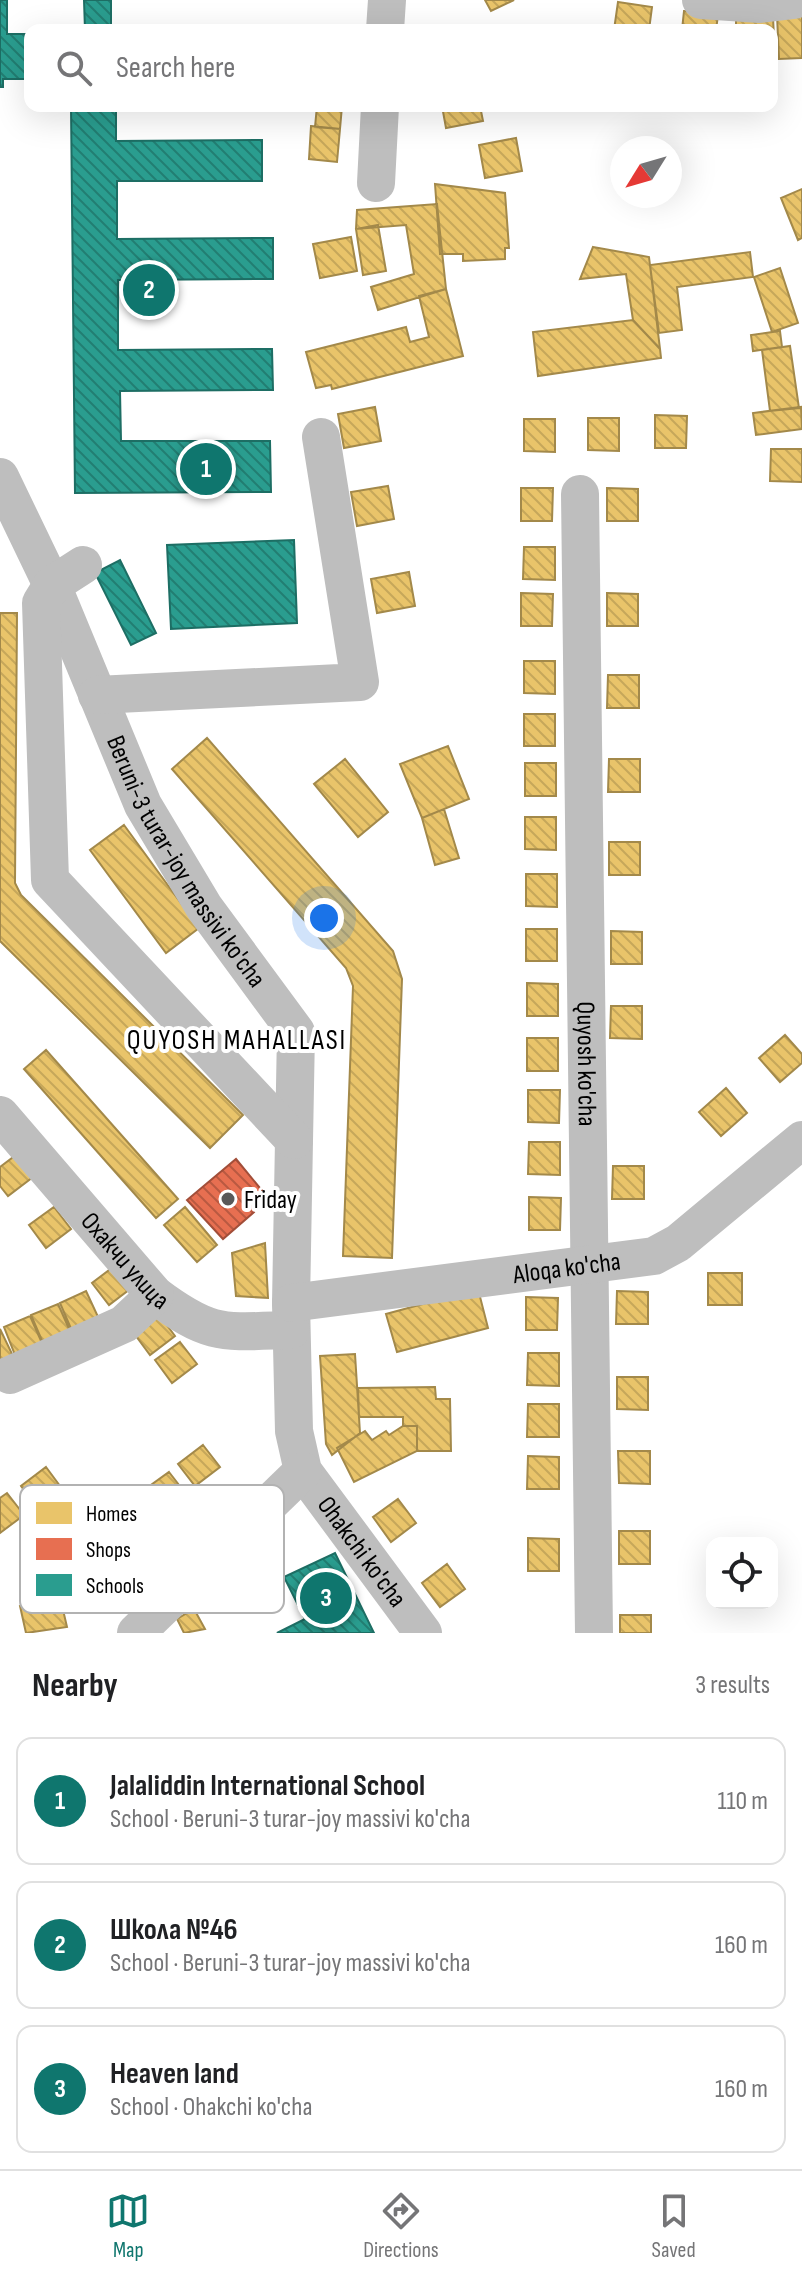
<!DOCTYPE html>
<html lang="en">
<head>
<meta charset="utf-8">
<style>
	body { margin:0; font-family:"Sofia Sans Condensed",sans-serif; background:#f2f2f2; color:#202124 }
	.controls { position:absolute; right:24px; bottom:24px; display:grid; overflow:hidden; border-radius:16px; box-shadow:0 8px 32px #0002 }
	.controls button { width:72px; height:72px; display:grid; place-items:center; padding:0; border:0; border-bottom:2px solid #e0e0e0; background:#fff; color:#202124; font:40px sans-serif }
	.compass { position:absolute; left:610px; top:136px; width:72px; height:72px; border-radius:50%; background:#fff; box-shadow:0 8px 32px #0002; rotate:233deg }
	.you { position:absolute; left:324px; top:918px; width:28px; height:28px; margin:-20px; border:6px solid #fff; border-radius:50%; background:#1a73e8; box-shadow:0 0 0 12px #1a73e833 }
	.badge { display:grid; place-items:center; width:52px; height:52px; border-radius:50%; background:#0f766e; color:#fff; font-size:26px; font-weight:700 }
	.pin { position:absolute; translate:-50% -50%; border:4px solid #fff; box-shadow:0 2px 8px #0006 }
	.list { margin:0; padding:0; list-style:none }
	h2 { display:flex; justify-content:space-between; align-items:center; height:104px; margin:0; padding:0 32px; font-size:34px }
	h2 small { font-size:26px; font-weight:400; color:#757577 }
	.list li { display:grid; grid-template-columns:52px 1fr auto; gap:24px; align-items:center; box-sizing:border-box; height:128px; margin:0 16px 16px; padding:0 16px; border:2px solid #e0e0e0; border-radius:16px }
	.list b { display:block; font-size:30px; white-space:nowrap }
	.list p { margin:0; font-size:26px; white-space:nowrap; color:#757577 }
	.list em { font-size:26px; font-style:normal; color:#757577 }
	.icon { flex:none; width:44px; height:44px; fill:none; stroke:currentColor; stroke-width:2; stroke-linecap:round; stroke-linejoin:round }
	.map { position:relative; flex:none; width:802px; height:1633px; overflow:hidden }
	.search { position:absolute; background:#fff; box-shadow:0 8px 32px #0002; left:24px; right:24px; top:24px; height:88px; display:flex; align-items:center; gap:20px; box-sizing:border-box; padding:0 28px; border-radius:16px; color:#757577; font-size:30px }
	.sheet { height:536px; background:#fff }
	nav { display:flex; justify-content:space-around; align-items:center; box-sizing:border-box; height:112px; border-top:2px solid #e0e0e0; background:#fff; font-size:22px; color:#757577 }
	nav a { display:grid; justify-items:center; gap:4px }
	nav .on { color:#0f766e }
	.map>svg:first-child { display:block }
	.homes { fill:url(#homes-back-hatch); stroke:#a3894a; stroke-width:2 }
	.shops { fill:url(#shops-back-hatch); stroke:#a24e39; stroke-width:2 }
	.schools { fill:url(#schools-back-hatch); stroke:#1d6e64; stroke-width:2 }
	.lines { fill:none; stroke-linecap:round; stroke-linejoin:round }
	.minor { stroke:#bebebe; stroke-width:38 }
	.poi-dot { fill:#595959; stroke:#fff; stroke-width:3 }
	.labels { text-anchor:middle; stroke-width:8; stroke-linejoin:round; paint-order:stroke }
	.street-label { font-size:26px; fill:#000; stroke:#fff }
	.poi-label { font-size:26px; fill:#000; stroke:#fff; text-anchor:start }
	.neighbourhood-label { font-size:28px; letter-spacing:2px; fill:#000; stroke:#fff }
	.key { fill:#fff; stroke:#b2b2b2; stroke-width:2 }
	.key-label { font-size:22px; fill:#000 }
</style>
</head>
<body>
<div class="map">
<svg width="802" height="1633" viewBox="0 0 802 1633">
	<defs>
		<pattern id="homes-back-hatch" width="6" height="6" patternUnits="userSpaceOnUse" patternTransform="scale(2)"><rect width="6" height="6" fill="#e9c46a"/><path d="M-1 5l2 2M0 0l6 6M5-1l2 2" fill="none" stroke="#c6a75a"/></pattern>
		<pattern id="shops-back-hatch" width="6" height="6" patternUnits="userSpaceOnUse" patternTransform="scale(2)"><rect width="6" height="6" fill="#e76f51"/><path d="M-1 5l2 2M0 0l6 6M5-1l2 2" fill="none" stroke="#b95941"/></pattern>
		<pattern id="schools-back-hatch" width="6" height="6" patternUnits="userSpaceOnUse" patternTransform="scale(2)"><rect width="6" height="6" fill="#2a9d8f"/><path d="M-1 5l2 2M0 0l6 6M5-1l2 2" fill="none" stroke="#227e72"/></pattern>
	</defs>
	<rect width="100%" height="100%" fill="#fff"/>
	<path class="homes" d="M485 0H514L491 11Z
		M618 2 652 7 649 30H614Z
		M684 11 718 15 716 30H682Z
		M777 15H802V58L779 59Z
		M773 17 775 60H772V30H736V18Z
		M317 106H342L340 129 315 127Z
		M442 106H480L483 121 446 128Z
		M311 126 340 129 337 162 309 159Z
		M516 138 522 171 485 178 479 145Z
		M435 184 505 193 509 248H505V259L463 261V254H440Z
		M802 189V238L798 240 781 198Z
		M437 204 446 289 378 310 371 287 414 274 406 225 356 229 357 210Z
		M378 225 386 271 363 275 356 229Z
		M351 237 357 271 320 278 313 244Z
		M593 247 649 257 660 349 633 320 626 274 580 279Z
		M750 252 753 277 677 287 682 330 659 333 650 265Z
		M780 268 798 323 772 332 754 277Z
		M446 289 463 356 332 389 331 385 316 388 306 352 406 327 410 342 429 337 419 296Z
		M633 320 660 349 661 358 538 376 533 332Z
		M780 331 782 347 753 351 751 335Z
		M790 346 799 408 770 411 762 350Z
		M375 407 381 441 344 448 338 414Z
		M801 407 802 429 756 435 753 413Z
		M655 415 687 416 686 448H655Z
		M588 418H619V451L588 450Z
		M524 419H555V452L524 451Z
		M771 449H802V482L770 481Z
		M388 486 394 519 357 526 351 492Z
		M521 488H553L552 521H521Z
		M607 488 638 489V521H607Z
		M524 547H555V580L523 579Z
		M409 572 415 606 377 613 371 579Z
		M521 593 553 594 552 626H521Z
		M607 593 638 594V626H607Z
		M0 613H17L15 883 21 895 243 1115 210 1148 0 941Z
		M524 661H555V694L524 693Z
		M608 675H639V708H607Z
		M524 714H555V746H524Z
		M207 738 393 951 402 979 392 1258 343 1256 353 986 346 968 172 769Z
		M448 746 469 799 422 818 400 764Z
		M345 759 388 812 358 837 314 784Z
		M609 759H640V792H608Z
		M525 763H556V796H525Z
		M444 809 459 858 435 865 422 818Z
		M525 817H556V850L525 849Z
		M124 825 199 928 166 953 90 850Z
		M609 842H640V875H609Z
		M526 874H557V907L526 906Z
		M526 929H557V961H526Z
		M611 931 642 932V964H611Z
		M527 983 558 984V1016H527Z
		M611 1006H642V1039L610 1038Z
		M785 1035 802 1054V1063L780 1082 759 1058Z
		M527 1038H558V1071H527Z
		M46 1050 178 1199 156 1218 24 1069Z
		M726 1088 747 1113 721 1136 699 1112Z
		M528 1090H560L559 1123 528 1122Z
		M529 1142H560V1175L528 1174Z
		M16 1155 33 1177 8 1196 0 1186V1167Z
		M613 1166H644V1199H612Z
		M529 1197 561 1198 560 1230H529Z
		M54 1207 71 1229 46 1248 29 1225Z
		M185 1207 217 1245 197 1262 164 1225Z
		M265 1243 268 1298 236 1296 232 1253Z
		M117 1264 134 1286 109 1305 92 1283Z
		M708 1273H742V1305H708Z
		M478 1289 488 1328 397 1352 386 1314Z
		M86 1291 99 1319 72 1331 60 1303Z
		M617 1291 648 1292V1324H616Z
		M526 1297 558 1298 557 1330H526Z
		M58 1304 70 1331 43 1343 31 1315Z
		M158 1313 175 1336 150 1355 133 1332Z
		M30 1316 42 1343 15 1355 4 1327Z
		M0 1329 13 1356 0 1362Z
		M180 1342 197 1364 172 1383 155 1360Z
		M528 1353H559V1386L527 1385Z
		M355 1354 360 1433 332 1455 326 1444 320 1356Z
		M617 1377H648V1410L617 1409Z
		M435 1387 436 1399H450L451 1451H417V1426H403V1417H359L358 1388Z
		M528 1404H559V1437H527Z
		M403 1426H417V1451L354 1482 337 1448 365 1431 372 1440 386 1431 389 1435Z
		M203 1445 220 1467 195 1486 178 1464Z
		M618 1451H650V1484L619 1483Z
		M528 1456 559 1457V1489H527Z
		M46 1467 63 1490 38 1509 21 1486Z
		M169 1472 186 1494 161 1513 144 1490Z
		M7 1493 24 1515 0 1533V1498Z
		M398 1499 416 1523 391 1542 373 1517Z
		M619 1531H650V1564H619Z
		M528 1538 559 1539V1571H528Z
		M447 1564 465 1589 440 1607 422 1583Z
		M60 1597 67 1627 26 1633 20 1606Z
		M194 1609 205 1629 184 1633 177 1619Z
		M620 1615H651V1633H620Z"/>
	<path class="shops" d="M236 1159 269 1199 223 1239 187 1200Z"/>
	<path class="schools" d="M0 0H7V34H30V79H3V87H0Z
		M84 0H111V30H85Z
		M71 106H116V141L262 140V181H117V239L273 238V279L118 280V350L272 349 273 390 120 391 121 441H270L271 492 75 493Z
		M294 540 297 623 171 629 167 545Z
		M120 560 156 633 131 645 95 573Z
		M335 1553 374 1633H277L305 1619 284 1577Z"/>
	<g class="lines">
		<g class="minor">
			<path d="M701 0 760 4 794 0"/>
			<path d="M385 30 387 0"/>
			<path d="M376 183 380 106"/>
			<path id="s1" d="M0 477 52 585 143 805 204 907 296 1032 291 1303 294 1431 303 1471 423 1633"/>
			<path id="s2" d="M580 494 594 1633"/>
			<path d="M83 565 52 585 41 603 50 880 294 1140"/>
			<path d="M97 695 360 682 321 437"/>
			<path id="s3" d="M0 1115 155 1295C211 1337 223 1332 291 1330"/>
			<path id="s4" d="M291 1303 654 1256 678 1243 802 1140"/>
			<path d="M10 1375 124 1324 155 1295"/>
			<path d="M136 1633 303 1471"/>
		</g>
	</g>
	<circle class="poi-dot" cx="228" cy="1199" r="8"/>
	<g class="labels">
		<g class="street-label">
			<text dy="9" stroke="none"><textPath href="#s1" startOffset="428">Beruni-3 turar-joy massivi ko'cha</textPath></text>
			<text dy="9" stroke="none"><textPath href="#s2" startOffset="570">Quyosh ko'cha</textPath></text>
			<text dy="9" stroke="none"><textPath href="#s3" startOffset="192">Охакчи улица</textPath></text>
			<text dy="9" stroke="none"><textPath href="#s4" startOffset="278">Aloqa ko'cha</textPath></text>
			<text dy="9" stroke="none"><textPath href="#s1" startOffset="1172">Ohakchi ko'cha</textPath></text>
		</g>
		<g class="poi-label">
			<text x="244" y="1208">Friday</text>
		</g>
		<g class="neighbourhood-label">
			<text x="237" y="1049">QUYOSH MAHALLASI</text>
		</g>
	</g>
	<rect x="20" y="1485" width="264" height="128" rx="12" class="key"/>
	<rect x="36" y="1502" width="36" height="22" fill="#e9c46a"/>
	<rect x="36" y="1538" width="36" height="22" fill="#e76f51"/>
	<rect x="36" y="1574" width="36" height="22" fill="#2a9d8f"/>
	<g class="key-label">
		<text x="86" y="1521">Homes</text>
		<text x="86" y="1557">Shops</text>
		<text x="86" y="1593">Schools</text>
	</g>
</svg>
<div class="controls">
<button><svg class="icon" aria-label="locate" viewBox="0 0 24 24"><circle cx="12" cy="12" r="6"/><path d="M12 2v4M12 18v4M2 12h4M18 12h4"/></svg></button>
</div>
<svg class="compass" viewBox="-18 -18 36 36"><path d="M0-13l5 13h-10z" fill="#e53935"/><path d="M0 13l5-13h-10z" fill="#757577"/></svg>
<div class="you"></div>
<div class="pin badge" style="left:206px;top:469px">1</div>
<div class="pin badge" style="left:149px;top:290px">2</div>
<div class="pin badge" style="left:326px;top:1598px">3</div>
<div class="search"><svg class="icon" aria-label="search" viewBox="0 0 24 24"><circle cx="10" cy="10" r="6"/><path d="M15 15l6 6"/></svg>Search here</div>
</div>
<section class="sheet">
<h2>Nearby<small>3 results</small></h2>
<ul class="list">
<li><span class="badge">1</span><div><b>Jalaliddin International School</b><p>School · Beruni-3 turar-joy massivi ko'cha</p></div><em>110 m</em></li>
<li><span class="badge">2</span><div><b>Школа №46</b><p>School · Beruni-3 turar-joy massivi ko'cha</p></div><em>160 m</em></li>
<li><span class="badge">3</span><div><b>Heaven land</b><p>School · Ohakchi ko'cha</p></div><em>160 m</em></li>
</ul>
</section>
<nav>
<a class="on"><svg class="icon" aria-label="map" viewBox="0 0 24 24"><path d="M3 6l6-2 6 2 6-2v14l-6 2-6-2-6 2zM9 4v14M15 6v14"/></svg>Map</a>
<a><svg class="icon" aria-label="directions" viewBox="0 0 24 24"><path d="M12 3l9 9-9 9-9-9zM9 14v-3h6M13 9l2 2-2 2"/></svg>Directions</a>
<a><svg class="icon" aria-label="saved" viewBox="0 0 24 24"><path d="M7 4h10v16l-5-4-5 4z"/></svg>Saved</a>
</nav>
</body>
</html>
